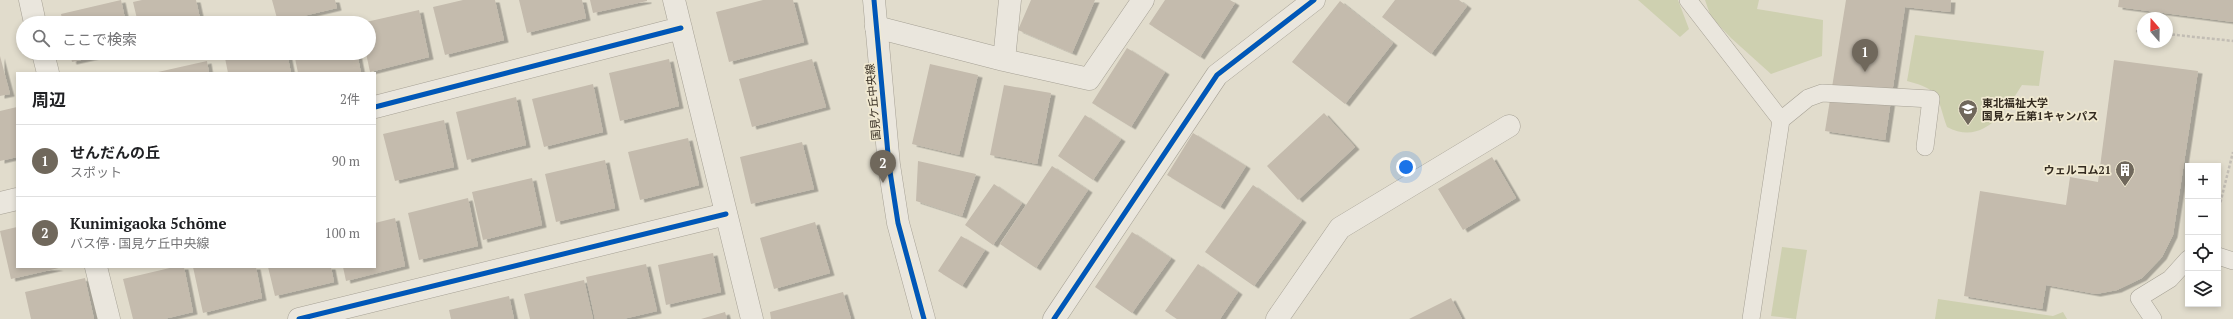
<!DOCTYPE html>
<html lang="ja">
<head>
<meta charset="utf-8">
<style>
	body { margin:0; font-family:"PT Serif","Noto Sans JP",serif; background:#f6f6f6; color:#202124 }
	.controls { position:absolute; right:12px; bottom:12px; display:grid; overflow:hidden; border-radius:0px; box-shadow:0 2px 6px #0003 }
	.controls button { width:36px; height:36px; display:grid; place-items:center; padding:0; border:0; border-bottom:1px solid #e0e0e0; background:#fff; color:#202124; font:20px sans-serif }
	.compass { position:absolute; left:2137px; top:12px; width:36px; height:36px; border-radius:50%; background:#fff; box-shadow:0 2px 6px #0003; rotate:340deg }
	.you { position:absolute; left:1406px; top:167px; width:14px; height:14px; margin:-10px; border:3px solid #fff; border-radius:50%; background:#1a73e8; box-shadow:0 0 0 6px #1a73e833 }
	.badge { display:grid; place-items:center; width:26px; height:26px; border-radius:50%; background:#70685c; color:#fff; font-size:13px; font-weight:700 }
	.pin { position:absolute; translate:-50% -33px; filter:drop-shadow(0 1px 2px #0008) }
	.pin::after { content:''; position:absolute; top:21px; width:14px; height:12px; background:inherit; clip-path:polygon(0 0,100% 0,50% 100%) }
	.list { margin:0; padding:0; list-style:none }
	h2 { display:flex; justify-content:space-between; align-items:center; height:52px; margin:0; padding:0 16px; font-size:17px }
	h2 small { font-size:13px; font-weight:400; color:#757577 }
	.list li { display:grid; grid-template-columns:26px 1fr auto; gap:12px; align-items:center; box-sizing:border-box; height:72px; padding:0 16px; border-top:1px solid #e0e0e0 }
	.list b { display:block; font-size:15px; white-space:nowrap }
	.list p { margin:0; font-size:13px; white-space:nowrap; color:#757577 }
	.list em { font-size:13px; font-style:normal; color:#757577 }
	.icon { flex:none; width:22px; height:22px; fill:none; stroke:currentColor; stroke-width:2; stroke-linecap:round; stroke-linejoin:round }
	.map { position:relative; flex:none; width:2233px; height:319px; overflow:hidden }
	.search { position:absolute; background:#fff; box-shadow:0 2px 6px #0003; left:16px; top:16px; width:360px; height:44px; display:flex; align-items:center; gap:10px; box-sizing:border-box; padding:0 14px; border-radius:22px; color:#757577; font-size:15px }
	.panel { position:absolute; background:#fff; box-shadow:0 2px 6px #0003; left:16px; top:72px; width:360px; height:196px; border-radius:0px }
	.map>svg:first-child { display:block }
	.green { fill:#ced0b0 }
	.building { fill:#c4bbad; filter:url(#shadow) }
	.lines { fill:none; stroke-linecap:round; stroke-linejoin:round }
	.service-casing { stroke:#a6a195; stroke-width:18 }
	.minor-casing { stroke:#a6a195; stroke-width:23 }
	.tertiary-casing { stroke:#a6a195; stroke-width:23 }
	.path { stroke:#c2bdb4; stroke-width:2.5; stroke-dasharray:3 2; stroke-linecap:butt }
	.service { stroke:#eae6dd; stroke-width:17 }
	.minor { stroke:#eae6dd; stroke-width:22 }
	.tertiary { stroke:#eae6dd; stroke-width:22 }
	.cycleway-casing { stroke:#f1ead2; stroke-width:8 }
	.cycleway { stroke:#0057b8; stroke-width:5 }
	.labels { text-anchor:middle; stroke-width:3.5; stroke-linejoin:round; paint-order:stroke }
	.street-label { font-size:11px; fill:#332a1f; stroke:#f1ead2 }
	.poi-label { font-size:11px; font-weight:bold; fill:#332a1f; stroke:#f1ead2; text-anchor:start }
</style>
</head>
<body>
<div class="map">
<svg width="2233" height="319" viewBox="0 0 2233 319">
	<defs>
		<filter id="shadow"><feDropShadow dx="4.5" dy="2.5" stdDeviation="0" flood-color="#0004"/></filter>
	</defs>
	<rect width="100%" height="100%" fill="#e1dccc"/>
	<path class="green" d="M1638 0H1678L1689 29 1680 37Z
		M1705 0H1759L1757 9 1823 20 1822 56 1771 74 1731 38 1711 17Z
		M1915 35 2044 51 2039 86 2022 85C2005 112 1983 146 1947 127 1936 96 1942 90 1907 81Z
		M1782 247 1807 250 1796 319 1771 316Z
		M1938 299 2053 316 2063 312 2067 319H1935Z"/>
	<path class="building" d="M121 0 126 23H63L61 14Z
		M142 0H196L201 23H138L133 2Z
		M272 0H335L337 8 278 22Z
		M463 0H495L504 40 445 55 433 7Z
		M519 0H582L586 18 527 33Z
		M590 0H647V1L593 13Z
		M763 0H793L804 42 729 62 716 12Z
		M1031 0H1095L1072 53 1018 30Z
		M1165 0H1230L1235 3 1200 57 1149 24Z
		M1395 0H1459L1467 6 1431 54 1382 17Z
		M1846 0H1951L1950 12 1905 7 1885 140 1825 131Z
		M2119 0H2233V22L2118 7Z
		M1340 1 1393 43 1345 104 1292 62Z
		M419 10 429 57 370 72 366 53H369V23L366 22Z
		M1127 48 1165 72 1131 127 1092 103Z
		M70 53H107L108 54 72 62Z
		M249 53H287L291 73H228L225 58Z
		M294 53H357L361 73H298Z
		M0 56 10 94 0 96Z
		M669 59 679 106 620 121 609 73Z
		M812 59 826 107 752 127 739 79Z
		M2114 60 2198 71 2173 235 2162 257 2142 278 2117 290 2096 294 2046 285 2042 309 1964 296 1980 191 2066 205 2070 177 2098 182Z
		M207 61 209 73H158V72Z
		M930 64 978 75 959 155 912 144Z
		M593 84 603 132 544 147 532 99Z
		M1004 85 1051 93 1037 164 990 155Z
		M516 97 526 145 467 160 456 112Z
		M17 107V157L0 161V111Z
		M1324 113 1355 147 1298 200 1267 166Z
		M1085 115 1121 139 1093 180 1058 156Z
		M444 120 454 167 395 181 383 134Z
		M1193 133 1246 166 1220 207 1167 175Z
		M688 138 699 185 640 200 628 152Z
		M802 142 814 189 751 204 740 157Z
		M1492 157 1516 198 1463 230 1438 189Z
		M605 160 615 208 556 222 545 174Z
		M918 161 976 174 962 216 916 201Z
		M1052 166 1088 190 1036 268 1000 244Z
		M532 178 542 225 483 240 472 192Z
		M994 184 1022 203 993 245 965 225Z
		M1253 185 1302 220 1254 286 1205 252Z
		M468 198 478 246 419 260 408 213Z
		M395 218 405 266 346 281 343 267H375V223Z
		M815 222 830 273 774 289 760 238Z
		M17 227V267L59 268 11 279 0 231Z
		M1132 232 1171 258 1132 313 1095 287Z
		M961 236 985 250 962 286 938 271Z
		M713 253 721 292 666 305 658 265Z
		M646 264 657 311 623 319H595L586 277Z
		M1198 264 1238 292 1220 319H1177L1165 311Z
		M174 267H184L193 312 164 319H133L123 279Z
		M193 267H256L262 298 203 313Z
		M268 267H331L334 282 275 296Z
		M85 278 94 319H31L25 292Z
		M584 280 593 319H530L524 294Z
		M843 292 851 319H771L770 312Z
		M509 296 514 319H451L449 310Z
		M1451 298 1462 319H1409Z
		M725 312 727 319H701Z"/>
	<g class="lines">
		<defs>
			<path id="service" d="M1688 0 1781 120
				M2218 256 2233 261
				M1751 319 1781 120 1808 98 1822 93 1931 99 1925 147
				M2153 319 2139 298 2170 279 2188 259"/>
			<path id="minor" d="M30 0 35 23
				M674 0 752 319
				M876 27 1004 60 1089 79 1143 0
				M43 53 48 73
				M1004 60 1010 0
				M375 107 681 28
				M0 203 17 199
				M96 267 109 319
				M299 319 726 214
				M1054 319 1217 75 1314 0
				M1277 319 1340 228 1509 126"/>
			<path id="tertiary" d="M874 0 889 165 898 223 924 319"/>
		</defs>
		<use href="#service" class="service-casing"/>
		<use href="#minor" class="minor-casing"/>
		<use href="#tertiary" class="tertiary-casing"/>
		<path class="path" d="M2136 31 2143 32
			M2167 34 2233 41
			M2218 212 2233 152"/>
		<use href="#service" class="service"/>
		<use href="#minor" class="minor"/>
		<use href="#tertiary" class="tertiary"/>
		<defs>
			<path id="cycleway" d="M874 0 889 165 898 223 924 319
				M375 107 681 28
				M299 319 726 214
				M1054 319 1217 75 1314 0"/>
		</defs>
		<use href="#cycleway" class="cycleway-casing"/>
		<use href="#cycleway" class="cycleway"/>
	</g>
	<defs>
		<symbol id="university-pin" viewBox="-11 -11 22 30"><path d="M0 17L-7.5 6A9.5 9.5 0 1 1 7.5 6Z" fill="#70685c" stroke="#f1ead2"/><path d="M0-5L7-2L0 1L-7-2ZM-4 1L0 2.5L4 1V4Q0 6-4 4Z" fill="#fff"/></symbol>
		<symbol id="building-pin" viewBox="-11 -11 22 30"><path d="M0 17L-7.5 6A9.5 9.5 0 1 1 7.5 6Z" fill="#70685c" stroke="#f1ead2"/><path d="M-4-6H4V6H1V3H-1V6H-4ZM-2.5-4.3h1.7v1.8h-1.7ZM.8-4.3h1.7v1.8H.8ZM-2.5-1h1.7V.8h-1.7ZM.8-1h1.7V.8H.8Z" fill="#fff"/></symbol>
	</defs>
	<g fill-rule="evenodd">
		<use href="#university-pin" x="1957" y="98" width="22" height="30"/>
		<use href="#building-pin" x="2114" y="159" width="22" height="30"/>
	</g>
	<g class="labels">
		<g class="street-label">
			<text transform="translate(873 102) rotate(-95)" y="4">国見ケ丘中央線</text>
		</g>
		<g class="poi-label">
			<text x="1982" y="107">東北福祉大学<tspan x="1982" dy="13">国見ヶ丘第1キャンパス</tspan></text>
			<text x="2111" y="174" text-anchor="end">ウェルコム21</text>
		</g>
	</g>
</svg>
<div class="controls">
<button>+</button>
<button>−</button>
<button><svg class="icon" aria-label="locate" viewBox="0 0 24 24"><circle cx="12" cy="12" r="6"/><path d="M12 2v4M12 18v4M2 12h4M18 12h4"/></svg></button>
<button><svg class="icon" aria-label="layers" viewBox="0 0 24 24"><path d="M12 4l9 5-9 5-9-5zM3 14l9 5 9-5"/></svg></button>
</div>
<svg class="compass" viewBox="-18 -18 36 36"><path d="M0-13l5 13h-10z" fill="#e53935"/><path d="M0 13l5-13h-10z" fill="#757577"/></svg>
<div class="you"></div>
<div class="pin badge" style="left:1865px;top:72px">1</div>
<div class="pin badge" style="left:883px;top:183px">2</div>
<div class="search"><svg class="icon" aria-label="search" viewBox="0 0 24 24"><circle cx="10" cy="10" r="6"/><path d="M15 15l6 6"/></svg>ここで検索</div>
<section class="panel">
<h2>周辺<small>2件</small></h2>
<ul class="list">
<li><span class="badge">1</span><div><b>せんだんの丘</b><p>スポット</p></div><em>90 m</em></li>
<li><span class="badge">2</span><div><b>Kunimigaoka 5chōme</b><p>バス停 · 国見ケ丘中央線</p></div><em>100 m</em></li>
</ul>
</section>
</div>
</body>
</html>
